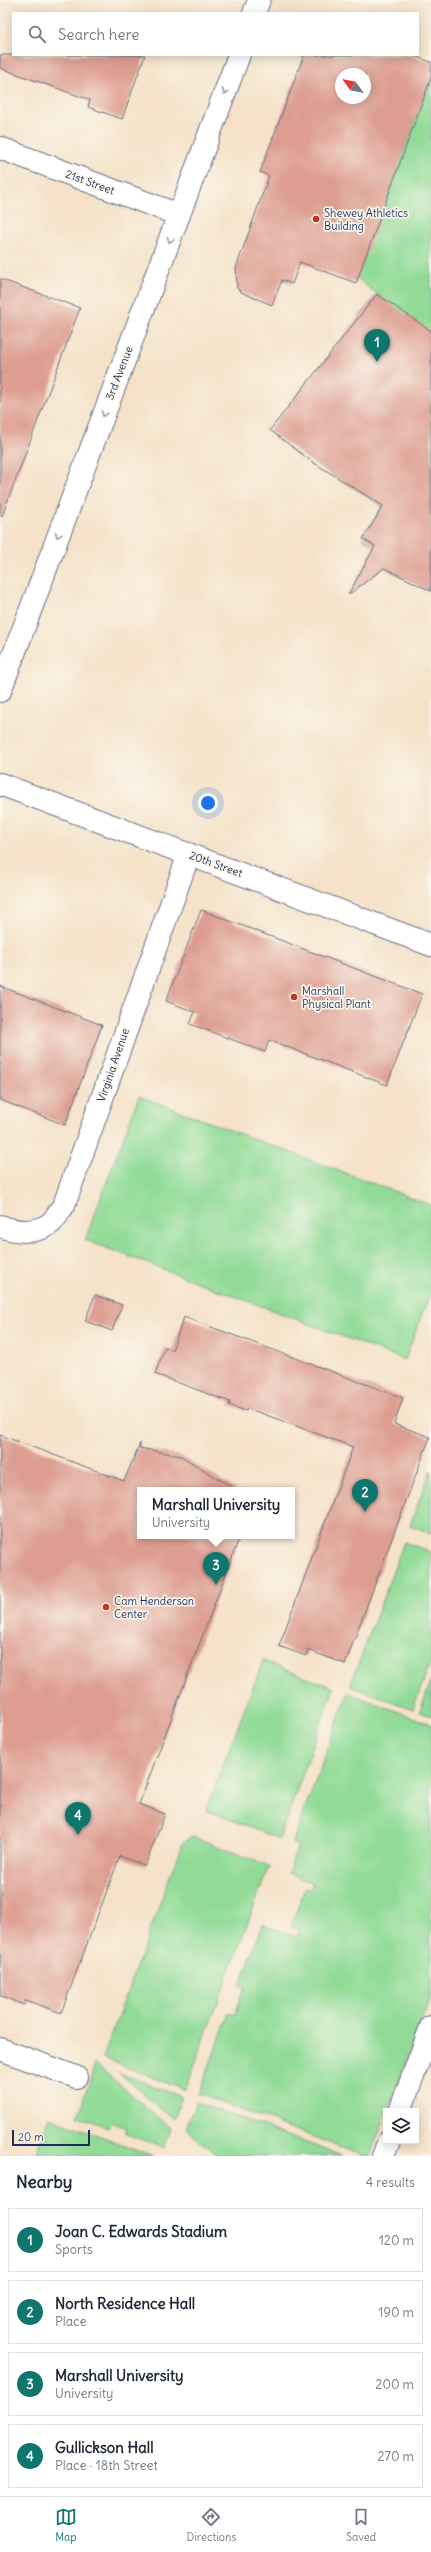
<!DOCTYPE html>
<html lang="en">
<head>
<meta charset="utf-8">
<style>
	body { margin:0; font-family:Delius,sans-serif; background:#f2f2f3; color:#1f2937 }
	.controls { position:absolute; right:12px; bottom:12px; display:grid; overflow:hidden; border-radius:0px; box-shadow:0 2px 10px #0003 }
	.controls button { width:36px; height:36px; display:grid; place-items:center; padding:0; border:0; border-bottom:1px solid #e0e1e3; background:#fff; color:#1f2937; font:20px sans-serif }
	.compass { position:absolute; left:335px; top:68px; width:36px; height:36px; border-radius:50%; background:#fff; box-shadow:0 2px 10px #0003; rotate:303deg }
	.scale { position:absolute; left:12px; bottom:10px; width:78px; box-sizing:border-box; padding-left:4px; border:2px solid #1b2f5e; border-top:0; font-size:11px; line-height:14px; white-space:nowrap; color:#1b2f5e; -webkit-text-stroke:3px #fbf7ec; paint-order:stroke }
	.you { position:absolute; left:208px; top:803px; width:14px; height:14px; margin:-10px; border:3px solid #fff; border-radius:50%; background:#1a73e8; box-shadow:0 0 0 6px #1a73e833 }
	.badge { display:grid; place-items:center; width:26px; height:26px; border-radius:50%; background:#0f766e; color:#fff; font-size:13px; font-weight:700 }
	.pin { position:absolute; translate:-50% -33px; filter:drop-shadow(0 1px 2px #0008) }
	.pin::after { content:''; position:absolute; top:21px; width:14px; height:12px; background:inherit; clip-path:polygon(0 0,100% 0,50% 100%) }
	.popup { position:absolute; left:137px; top:1487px; width:158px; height:52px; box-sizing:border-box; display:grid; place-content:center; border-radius:0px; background:#fff; filter:drop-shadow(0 1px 3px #0005); font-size:13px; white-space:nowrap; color:#747a83 }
	.popup b { font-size:15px; color:#1f2937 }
	.popup::after { content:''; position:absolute; left:50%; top:100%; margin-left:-8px; border:8px solid transparent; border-top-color:#fff }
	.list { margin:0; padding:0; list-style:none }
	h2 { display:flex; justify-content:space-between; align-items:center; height:52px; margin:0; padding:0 16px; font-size:17px }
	h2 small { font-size:13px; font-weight:400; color:#747a83 }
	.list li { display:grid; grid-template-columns:26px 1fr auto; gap:12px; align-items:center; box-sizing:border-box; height:64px; margin:0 8px 8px; padding:0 8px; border:1px solid #e0e1e3; border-radius:0px }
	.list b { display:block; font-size:15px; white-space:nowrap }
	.list p { margin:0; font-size:13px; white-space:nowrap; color:#747a83 }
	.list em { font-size:13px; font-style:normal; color:#747a83 }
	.icon { flex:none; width:22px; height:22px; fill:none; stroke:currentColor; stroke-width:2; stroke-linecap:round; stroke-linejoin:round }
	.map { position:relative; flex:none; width:431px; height:2156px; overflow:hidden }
	.search { position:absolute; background:#fff; box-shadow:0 2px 10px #0003; left:12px; right:12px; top:12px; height:44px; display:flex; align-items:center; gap:10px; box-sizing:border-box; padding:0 14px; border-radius:0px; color:#747a83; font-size:15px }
	.sheet { height:340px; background:#fff }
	nav { display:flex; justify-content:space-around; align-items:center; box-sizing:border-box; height:56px; border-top:1px solid #e0e1e3; background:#fff; font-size:11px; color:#747a83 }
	nav a { display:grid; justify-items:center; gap:2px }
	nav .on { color:#0f766e }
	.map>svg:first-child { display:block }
	.green { fill:#91db97; stroke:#56857a }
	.building { fill:#dd9d90; fill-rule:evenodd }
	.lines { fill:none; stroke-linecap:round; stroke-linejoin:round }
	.street-casing { stroke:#676e83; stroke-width:24 }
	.secondary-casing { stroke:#676e83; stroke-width:24 }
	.primary-casing { stroke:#676e83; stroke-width:24 }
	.street { stroke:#fff; stroke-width:22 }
	.secondary { stroke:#fff; stroke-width:22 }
	.primary { stroke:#fff; stroke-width:22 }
	.oneway { stroke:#8d97ae }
	.poi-dot { fill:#c8321e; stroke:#fbf7ec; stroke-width:1.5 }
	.labels { text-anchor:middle; stroke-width:3.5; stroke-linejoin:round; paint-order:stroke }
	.street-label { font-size:11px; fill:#1b2f5e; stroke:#fbf7ec }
	.poi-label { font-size:11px; fill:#1b2f5e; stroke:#fbf7ec; text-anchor:start }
</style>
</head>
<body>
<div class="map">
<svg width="431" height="2156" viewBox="0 0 431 2156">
	<rect width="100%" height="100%" fill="#fbf7ec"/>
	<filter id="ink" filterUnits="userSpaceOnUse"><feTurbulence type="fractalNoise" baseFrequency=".025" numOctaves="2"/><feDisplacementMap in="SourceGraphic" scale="8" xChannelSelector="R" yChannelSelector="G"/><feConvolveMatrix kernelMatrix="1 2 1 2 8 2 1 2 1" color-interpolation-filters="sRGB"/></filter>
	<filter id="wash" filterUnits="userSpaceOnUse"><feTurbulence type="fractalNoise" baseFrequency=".012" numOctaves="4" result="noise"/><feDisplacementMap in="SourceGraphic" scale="16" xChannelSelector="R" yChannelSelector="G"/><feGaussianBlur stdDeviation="0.9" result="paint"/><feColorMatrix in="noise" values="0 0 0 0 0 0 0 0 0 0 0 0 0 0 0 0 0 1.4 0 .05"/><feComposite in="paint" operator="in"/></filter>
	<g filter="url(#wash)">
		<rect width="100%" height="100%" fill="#f5e2c9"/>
		<path class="green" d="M431 78V591L386 569 375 546 363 539 382 506 311 461 270 430 377 294 357 278Z
			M139 1096 431 1205V1290L405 1360 85 1240Z
			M431 1470V1533L410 1525Z
			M404 1542 431 1552V1660L413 1709 350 1686Z
			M263 1661 334 1688 279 1839 206 1810Z
			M431 1681V1716L420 1712Z
			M348 1693 431 1724V1995L370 2156H364L199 2094 229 2013 235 2015 245 1987 240 1985 263 1924 297 1937 300 1930 291 1926 305 1888 310 1890 313 1883 288 1873 298 1846 292 1844Z
			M191 1836 269 1866 185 2090 103 2058 182 1844Z
			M95 2064 171 2128 164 2148 124 2133 127 2128 111 2122 108 2127 78 2116Z
			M118 2072 182 2097 174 2119Z
			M196 2102 342 2156H218L186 2129Z
			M49 2117 154 2156H35Z"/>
		<g id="blocks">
			<path class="building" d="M0 55H145L122 119 88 107 90 100 0 68Z
				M304 55H412L431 62V78L356 283 300 262 292 284 282 280 272 305 241 292 237 288 236 268 269 176 260 172ZM341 74H365V98H341Z
				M0 279 80 308 2 516 0 515Z
				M377 294 431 331V591L384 568 348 595 375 546 363 539 383 506 311 461 270 430Z
				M201 910 422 994 387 1085 269 1040 265 1052 190 1024 195 1012 166 1001Z
				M0 986 102 1025 65 1125 0 1100Z
				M95 1295 122 1305 112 1331 85 1321Z
				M184 1317 403 1398 394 1424 430 1437 345 1664 308 1650 306 1656 279 1646 353 1447 247 1408 246 1411 229 1405 230 1402 155 1374 165 1347 172 1350Z
				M0 1435 124 1481 140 1443V1448L181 1456 237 1490H140V1536H240L139 1804 165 1814 145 1866 120 1856 61 2013 26 2000 24 2005 0 1995Z"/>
		</g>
	</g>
	<g filter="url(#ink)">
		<use href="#blocks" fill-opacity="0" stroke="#676e83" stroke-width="1"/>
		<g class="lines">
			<defs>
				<path id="street" d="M0 148 179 215
					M0 1226C16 1232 37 1234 51 1223 56 1218 60 1210 64 1205L189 854
					M0 2049 76 2077
					M400 2111 431 2027
					M383 2156 389 2141"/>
				<path id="secondary" d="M0 784 431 945"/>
				<path id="primary" d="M254 13 259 0
					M0 691 239 55"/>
			</defs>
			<use href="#street" class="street-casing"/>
			<use href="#secondary" class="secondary-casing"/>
			<use href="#primary" class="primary-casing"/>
			<use href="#street" class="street"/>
			<use href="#secondary" class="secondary"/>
			<use href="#primary" class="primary"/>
		</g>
		<defs><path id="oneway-chevron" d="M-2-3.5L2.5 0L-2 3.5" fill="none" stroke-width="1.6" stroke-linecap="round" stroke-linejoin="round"/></defs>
		<g class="oneway">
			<use href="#oneway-chevron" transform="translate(225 92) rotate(110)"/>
			<use href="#oneway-chevron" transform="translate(170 240) rotate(111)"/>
			<use href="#oneway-chevron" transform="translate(104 414) rotate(110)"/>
			<use href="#oneway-chevron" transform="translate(58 535) rotate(111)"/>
		</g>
	</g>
	<g class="poi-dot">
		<circle cx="316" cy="219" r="4"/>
		<circle cx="294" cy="997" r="4"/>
		<circle cx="106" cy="1607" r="4"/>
	</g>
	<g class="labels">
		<g class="street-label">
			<text transform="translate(90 182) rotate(20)" y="4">21st Street</text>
			<text transform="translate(119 373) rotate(-69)" y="4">3rd Avenue</text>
			<text transform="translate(216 864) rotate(20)" y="4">20th Street</text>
			<text transform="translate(113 1065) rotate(-71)" y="4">Virginia Avenue</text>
		</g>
		<g class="poi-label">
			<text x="324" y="217">Shewey Athletics<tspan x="324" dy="13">Building</tspan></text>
			<text x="302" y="995">Marshall<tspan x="302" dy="13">Physical Plant</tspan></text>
			<text x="114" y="1605">Cam Henderson<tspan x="114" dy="13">Center</tspan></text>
		</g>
	</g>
</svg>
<div class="controls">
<button><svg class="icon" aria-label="layers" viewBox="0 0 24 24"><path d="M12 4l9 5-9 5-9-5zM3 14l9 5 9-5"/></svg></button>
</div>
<svg class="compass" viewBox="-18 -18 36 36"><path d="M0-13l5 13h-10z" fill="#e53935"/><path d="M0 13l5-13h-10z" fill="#747a83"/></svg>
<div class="scale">20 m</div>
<div class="you"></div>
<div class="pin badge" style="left:377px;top:362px">1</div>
<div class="pin badge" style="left:365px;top:1512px">2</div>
<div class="pin badge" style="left:216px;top:1585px">3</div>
<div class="popup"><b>Marshall University</b>University</div>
<div class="pin badge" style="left:78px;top:1835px">4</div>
<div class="search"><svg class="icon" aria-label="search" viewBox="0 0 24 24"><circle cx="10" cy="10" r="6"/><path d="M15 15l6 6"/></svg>Search here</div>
</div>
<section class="sheet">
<h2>Nearby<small>4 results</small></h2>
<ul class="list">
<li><span class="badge">1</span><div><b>Joan C. Edwards Stadium</b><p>Sports</p></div><em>120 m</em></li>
<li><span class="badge">2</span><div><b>North Residence Hall</b><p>Place</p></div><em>190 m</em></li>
<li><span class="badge">3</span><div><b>Marshall University</b><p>University</p></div><em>200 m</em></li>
<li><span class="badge">4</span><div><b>Gullickson Hall</b><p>Place · 18th Street</p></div><em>270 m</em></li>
</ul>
</section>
<nav>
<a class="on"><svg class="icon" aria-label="map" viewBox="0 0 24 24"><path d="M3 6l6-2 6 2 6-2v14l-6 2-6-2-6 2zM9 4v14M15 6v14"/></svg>Map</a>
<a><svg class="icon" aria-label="directions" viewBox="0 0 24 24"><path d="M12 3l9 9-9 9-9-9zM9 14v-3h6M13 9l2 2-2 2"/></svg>Directions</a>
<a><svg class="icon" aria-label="saved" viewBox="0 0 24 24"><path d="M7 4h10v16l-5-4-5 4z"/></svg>Saved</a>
</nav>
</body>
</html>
